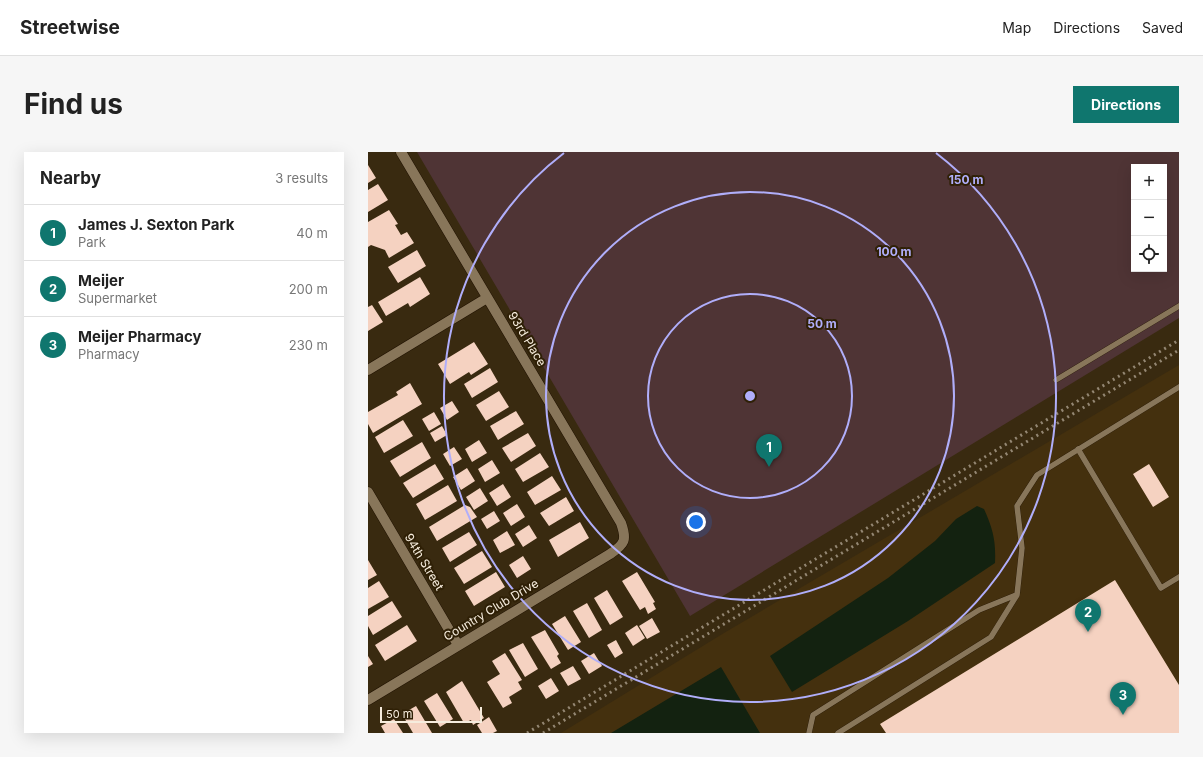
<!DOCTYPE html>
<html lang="en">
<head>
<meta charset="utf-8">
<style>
	body { margin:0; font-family:Inter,sans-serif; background:#f6f6f6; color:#222 }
	.controls { position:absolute; right:12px; top:12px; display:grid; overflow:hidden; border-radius:0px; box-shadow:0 4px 16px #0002 }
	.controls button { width:36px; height:36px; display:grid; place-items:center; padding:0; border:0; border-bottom:1px solid #e0e0e0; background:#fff; color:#222; font:20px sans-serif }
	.scale { position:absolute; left:12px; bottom:10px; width:102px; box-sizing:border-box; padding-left:4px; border:2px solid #f6ecdd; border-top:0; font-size:11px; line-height:14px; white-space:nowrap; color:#f6ecdd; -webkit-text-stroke:3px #2f2006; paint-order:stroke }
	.you { position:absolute; left:328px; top:370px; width:14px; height:14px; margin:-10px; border:3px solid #fff; border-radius:50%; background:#1a73e8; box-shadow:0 0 0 6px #1a73e833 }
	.badge { display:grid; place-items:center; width:26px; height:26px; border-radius:50%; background:#0f766e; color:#fff; font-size:13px; font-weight:700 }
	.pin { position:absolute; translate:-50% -33px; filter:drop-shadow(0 1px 2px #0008) }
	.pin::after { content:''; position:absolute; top:21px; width:14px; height:12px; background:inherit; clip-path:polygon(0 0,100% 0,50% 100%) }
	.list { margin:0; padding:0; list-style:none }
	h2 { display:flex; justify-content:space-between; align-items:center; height:52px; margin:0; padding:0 16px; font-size:17px }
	h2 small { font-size:13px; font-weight:400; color:#767676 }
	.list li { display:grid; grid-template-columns:26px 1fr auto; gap:12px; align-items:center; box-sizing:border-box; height:56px; padding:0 16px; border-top:1px solid #e0e0e0 }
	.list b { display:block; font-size:15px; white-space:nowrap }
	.list p { margin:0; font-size:13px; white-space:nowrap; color:#767676 }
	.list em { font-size:13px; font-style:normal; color:#767676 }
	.icon { flex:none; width:22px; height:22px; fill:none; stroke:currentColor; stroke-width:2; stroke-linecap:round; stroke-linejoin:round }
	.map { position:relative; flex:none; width:811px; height:581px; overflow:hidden; border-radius:0px }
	header { display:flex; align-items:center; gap:24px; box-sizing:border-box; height:56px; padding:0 20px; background:#fff; border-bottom:1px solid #e0e0e0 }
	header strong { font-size:19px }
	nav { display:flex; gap:22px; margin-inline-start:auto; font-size:14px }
	.intro { display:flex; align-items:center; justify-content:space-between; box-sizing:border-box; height:96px; padding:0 24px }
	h1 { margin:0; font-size:28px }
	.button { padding:10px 18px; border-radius:0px; background:#0f766e; color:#fff; font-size:14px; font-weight:700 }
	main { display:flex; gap:24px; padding:0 24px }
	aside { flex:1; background:#fff; border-radius:0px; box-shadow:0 4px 16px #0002 }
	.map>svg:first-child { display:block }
	.built { fill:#44300e }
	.green { fill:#4f3435; fill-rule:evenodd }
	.water { fill:#132210 }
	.building { fill:#f5d2c1 }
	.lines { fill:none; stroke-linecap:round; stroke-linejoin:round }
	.service-casing { stroke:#201200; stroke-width:6 }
	.minor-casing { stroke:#201200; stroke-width:11 }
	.service { stroke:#88765a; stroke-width:5.5 }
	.minor { stroke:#88765a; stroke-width:10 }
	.rail { stroke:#948773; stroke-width:3; stroke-dasharray:2 4; stroke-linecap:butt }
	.ring { fill:none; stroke:#b0aefa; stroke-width:2 }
	.labels { text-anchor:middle; stroke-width:4; stroke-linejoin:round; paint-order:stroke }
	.street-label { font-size:12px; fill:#f6ecdd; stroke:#2f2006 }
	.centre { fill:#b0aefa; stroke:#2f2006; stroke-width:2 }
	.ring-label { font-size:12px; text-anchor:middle; font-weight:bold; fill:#b0aefa; stroke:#2f2006; stroke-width:4; stroke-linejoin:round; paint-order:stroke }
</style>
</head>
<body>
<header>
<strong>Streetwise</strong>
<nav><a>Map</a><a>Directions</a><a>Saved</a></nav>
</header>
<div class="intro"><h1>Find us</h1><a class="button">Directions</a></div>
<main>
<aside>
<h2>Nearby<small>3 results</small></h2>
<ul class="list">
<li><span class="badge">1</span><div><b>James J. Sexton Park</b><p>Park</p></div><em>40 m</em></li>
<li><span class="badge">2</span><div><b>Meijer</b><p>Supermarket</p></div><em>200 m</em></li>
<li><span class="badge">3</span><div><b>Meijer Pharmacy</b><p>Pharmacy</p></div><em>230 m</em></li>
</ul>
</aside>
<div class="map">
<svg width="811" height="581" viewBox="0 0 811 581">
	<rect width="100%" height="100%" fill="#392a10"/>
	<path class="built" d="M811 213V581H193L356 481Z"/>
	<path class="green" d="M49 0H811V166L322 464ZM766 15H796V117H766Z"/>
	<path class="water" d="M609 354 616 357C625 377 628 389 627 411L540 469 424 540 402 504 520 426 567 389 588 367Z
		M353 515 392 581H243Z"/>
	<path class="building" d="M0 13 8 26 0 31Z
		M10 32 20 48 0 60V38Z
		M21 58 30 72 27 73 33 83 39 80 46 91 21 106 17 98 3 93 0 95V70Z
		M49 98 58 114 30 131 20 115Z
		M52 125 62 142 42 155 40 151 18 164 10 150Z
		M4 153 15 170 0 179V155Z
		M106 190 120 212 103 223 101 220 82 232 70 212Z
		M122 216 130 230 104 246 96 232Z
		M42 231 54 252 5 281 0 272V260L30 243 28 240Z
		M131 239 141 255 118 269 108 253Z
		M84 249 91 260 79 268 72 256Z
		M148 259 156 272 130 288 122 274Z
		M66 260 73 272 61 279 54 267Z
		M35 268 45 284 16 301 7 285Z
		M74 274 79 283 67 290 62 281Z
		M160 281 168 294 143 310 134 296Z
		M111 288 119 301 104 310 97 297Z
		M54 290 63 306 32 325 22 309Z
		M86 295 94 307 82 314 75 302Z
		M172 301 181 315 155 330 147 317Z
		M124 308 132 321 117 330 110 317Z
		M67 312 76 327 45 346 35 331Z
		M781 312 801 345 785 355 765 322Z
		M99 316 107 329 93 338 85 325Z
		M184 324 193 338 167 353 159 340Z
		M135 332 143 345 129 354 121 341Z
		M80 333 89 349 57 368 48 352Z
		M112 336 120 349 106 358 98 345Z
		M198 345 206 359 181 374 172 361Z
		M149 352 157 365 143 374 135 361Z
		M97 353 102 355 109 365 69 389 61 375Z
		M126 359 132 369 119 377 113 367Z
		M212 370 221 386 190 405 181 388Z
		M161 373 169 386 155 395 147 382Z
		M139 379 147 393 132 401 125 388Z
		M101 380 109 393 82 410 74 396Z
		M114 399 124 415 96 432 86 416Z
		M155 404 163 417 149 426 141 413Z
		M0 408 9 423 0 428Z
		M128 420 137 435 106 454 97 439Z
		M269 420 287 450 285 451 288 457 280 462 277 455 272 458 254 429Z
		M747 428 811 533V581H518L512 572Z
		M11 429 21 445 0 457V436Z
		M239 438 255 465 242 473 226 446Z
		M24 449 34 465 5 483 0 474V464Z
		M219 451 234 478 221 486 205 459Z
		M197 464 213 490 200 498 184 472Z
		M284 466 292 480 279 487 271 474Z
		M39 473 49 489 17 509 7 493Z
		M269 473 277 486 265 494 257 481Z
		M177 478 191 502 189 504 193 511 183 517 163 485Z
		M248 488 255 501 247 506 239 493Z
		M155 491 170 517 157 525 141 498Z
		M137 501 154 528 150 530 154 537 141 545 144 551 135 556 119 530 132 522 124 509Z
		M226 501 234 514 221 522 213 509Z
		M0 504 5 512 0 515Z
		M205 514 213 527 200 534 192 521Z
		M183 526 191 539 178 547 170 534Z
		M94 529 116 566 105 573 103 568 96 571 78 540Z
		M69 541 85 567 72 575 56 549Z
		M48 554 64 581H45L34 562Z
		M121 565 129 579 125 581H114L109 573Z
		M26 567 35 581H17L13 574Z"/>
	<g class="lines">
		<defs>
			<path id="service" d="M688 228 811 154
				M710 297 793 436 811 425
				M441 581 445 563 611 458 648 443
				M470 581 623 485 649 443 654 396 649 354 669 323 811 235"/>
			<path id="minor" d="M0 218 119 146
				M0 340 90 493
				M0 548 242 402C257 392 259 388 253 371L33 0"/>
		</defs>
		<use href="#service" class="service-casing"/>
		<use href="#minor" class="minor-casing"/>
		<use href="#service" class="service"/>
		<use href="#minor" class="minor"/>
		<path class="rail" d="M159 581 811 188
			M175 581 811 198"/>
	</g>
	<g class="ring">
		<circle cx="382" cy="244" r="102"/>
		<circle cx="382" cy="244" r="204"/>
		<path d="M568 1A306 306 0 1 1 196 1"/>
	</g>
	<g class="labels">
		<g class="street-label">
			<text transform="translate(159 187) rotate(59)" y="4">93rd Place</text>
			<text transform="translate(56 410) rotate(59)" y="4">94th Street</text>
			<text transform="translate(123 458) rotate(-31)" y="4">Country Club Drive</text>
		</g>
	</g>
	<circle cx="382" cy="244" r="6" class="centre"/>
	<g class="ring-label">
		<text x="598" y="32">150 m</text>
		<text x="526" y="104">100 m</text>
		<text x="454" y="176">50 m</text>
	</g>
</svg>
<div class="controls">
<button>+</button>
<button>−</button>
<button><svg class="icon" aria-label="locate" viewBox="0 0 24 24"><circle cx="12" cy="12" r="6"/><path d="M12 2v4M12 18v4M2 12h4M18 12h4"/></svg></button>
</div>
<div class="scale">50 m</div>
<div class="you"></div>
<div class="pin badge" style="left:401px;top:315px">1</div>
<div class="pin badge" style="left:720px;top:480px">2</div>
<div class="pin badge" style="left:755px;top:563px">3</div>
</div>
</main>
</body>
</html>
